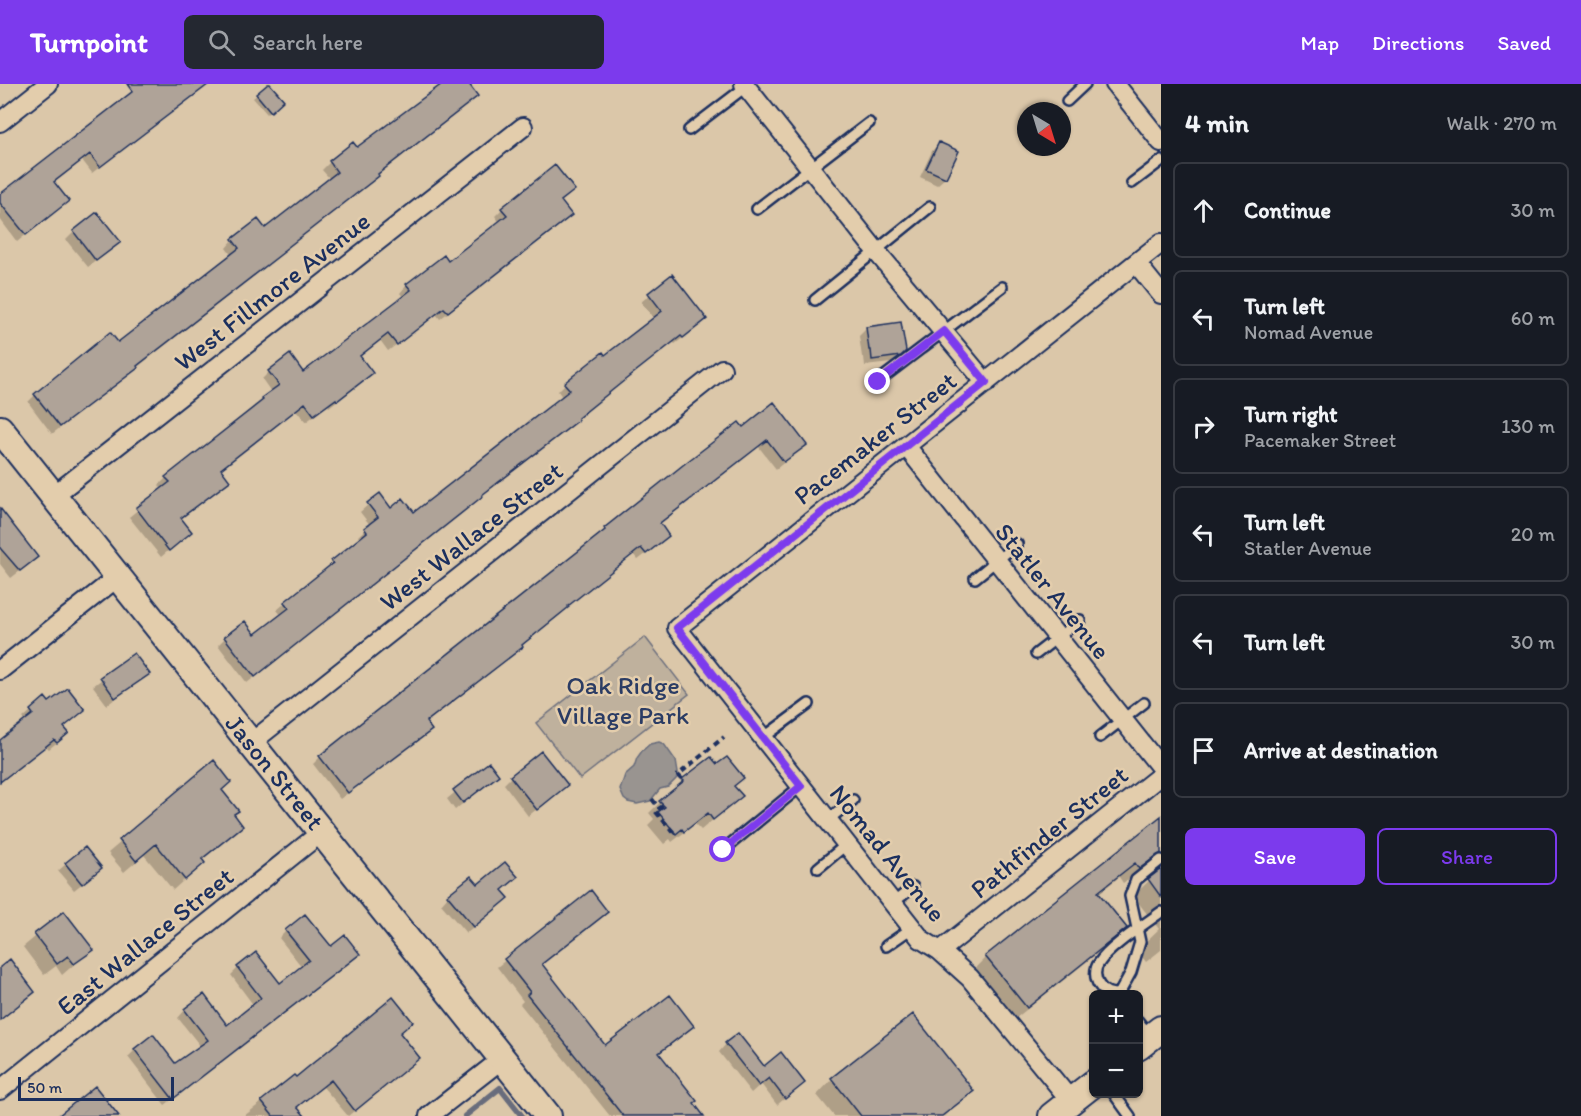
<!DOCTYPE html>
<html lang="en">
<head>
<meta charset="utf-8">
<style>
	body { margin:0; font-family:Itim,sans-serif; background:#242831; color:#f1f3f6 }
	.controls { position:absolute; right:18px; bottom:18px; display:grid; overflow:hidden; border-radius:9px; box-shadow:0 2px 4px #0004 }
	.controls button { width:54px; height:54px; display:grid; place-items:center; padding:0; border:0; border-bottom:2px solid #363941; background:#171b24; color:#f1f3f6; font:30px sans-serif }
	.compass { position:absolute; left:1017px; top:18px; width:54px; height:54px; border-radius:50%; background:#171b24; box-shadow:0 2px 4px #0004; rotate:142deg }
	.scale { position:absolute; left:18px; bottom:15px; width:156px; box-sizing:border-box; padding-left:6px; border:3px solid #1b2f5e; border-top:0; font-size:16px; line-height:21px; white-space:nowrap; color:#1b2f5e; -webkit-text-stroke:4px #e3cdac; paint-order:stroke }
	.stop { position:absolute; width:18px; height:18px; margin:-14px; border:4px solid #7c3aed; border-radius:50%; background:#fff }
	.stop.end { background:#7c3aed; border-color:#fff; box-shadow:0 2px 6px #0008 }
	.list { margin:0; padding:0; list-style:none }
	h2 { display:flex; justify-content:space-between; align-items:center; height:78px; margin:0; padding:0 24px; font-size:26px }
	h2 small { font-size:20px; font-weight:400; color:#9ea1a6 }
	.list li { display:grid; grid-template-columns:39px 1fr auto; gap:18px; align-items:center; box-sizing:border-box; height:96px; margin:0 12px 12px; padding:0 12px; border:2px solid #363941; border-radius:9px }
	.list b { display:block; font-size:22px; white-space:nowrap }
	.list p { margin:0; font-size:20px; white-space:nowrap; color:#9ea1a6 }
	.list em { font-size:20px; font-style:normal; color:#9ea1a6 }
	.actions { display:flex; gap:12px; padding:18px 24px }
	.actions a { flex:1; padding:14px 0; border:2px solid #7c3aed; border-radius:9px; text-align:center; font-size:21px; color:#7c3aed }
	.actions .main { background:#7c3aed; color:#fff }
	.icon { flex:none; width:33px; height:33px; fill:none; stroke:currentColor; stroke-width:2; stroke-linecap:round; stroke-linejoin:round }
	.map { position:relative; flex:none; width:1161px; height:1032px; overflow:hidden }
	header { display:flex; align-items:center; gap:36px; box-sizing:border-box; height:84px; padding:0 30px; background:#7c3aed; color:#fff }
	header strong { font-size:28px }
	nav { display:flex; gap:33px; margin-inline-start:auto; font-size:21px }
	.search { width:420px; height:54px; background:#242831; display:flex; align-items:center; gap:15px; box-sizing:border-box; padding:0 21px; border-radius:9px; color:#9ea1a6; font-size:22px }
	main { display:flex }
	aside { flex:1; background:#171b24 }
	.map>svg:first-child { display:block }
	.green { fill:#bfb19d; stroke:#6d707e; stroke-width:1.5 }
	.water { fill:#999490; stroke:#676c7c; stroke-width:1.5 }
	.shadow { fill:#0003 }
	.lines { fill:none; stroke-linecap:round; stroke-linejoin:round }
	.stream { stroke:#676c7c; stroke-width:6 }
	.building { fill:#afa398; stroke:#1b2f5e; stroke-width:1.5 }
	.lane-casing { stroke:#1b2f5e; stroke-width:14 }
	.street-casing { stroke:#1b2f5e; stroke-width:22 }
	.secondary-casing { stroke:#1b2f5e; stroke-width:30 }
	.path { stroke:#1b2f5e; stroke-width:4; stroke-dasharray:6 4.5; stroke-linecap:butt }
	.lane { stroke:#e3cdac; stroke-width:9 }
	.street { stroke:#e3cdac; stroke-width:18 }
	.secondary { stroke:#e3cdac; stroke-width:26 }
	.route { stroke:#7c3aed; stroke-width:8 }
	.labels { text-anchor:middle; stroke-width:5; stroke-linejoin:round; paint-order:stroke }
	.street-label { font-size:26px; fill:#1b2f5e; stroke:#e3cdac }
	.park-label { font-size:26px; fill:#2b3c64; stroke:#e3cdac }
</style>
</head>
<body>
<header>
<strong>Turnpoint</strong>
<div class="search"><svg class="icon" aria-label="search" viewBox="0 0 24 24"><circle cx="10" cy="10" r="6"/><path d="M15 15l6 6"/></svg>Search here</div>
<nav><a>Map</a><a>Directions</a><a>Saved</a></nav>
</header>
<main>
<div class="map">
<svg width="1161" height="1032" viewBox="0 0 1161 1032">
	<rect width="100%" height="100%" fill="#dbc7a9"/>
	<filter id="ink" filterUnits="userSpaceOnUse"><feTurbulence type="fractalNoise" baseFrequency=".0167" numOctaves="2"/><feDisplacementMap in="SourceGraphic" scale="12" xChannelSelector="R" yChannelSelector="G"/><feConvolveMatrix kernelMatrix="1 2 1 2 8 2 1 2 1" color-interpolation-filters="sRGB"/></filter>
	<g filter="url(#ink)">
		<path class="green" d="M645 553 689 610 580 695 536 639Z"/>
		<path class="water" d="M659 658 664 660 676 677 678 689 676 695 668 703 660 705 650 717 637 720 628 718 624 715 620 706 625 691 634 683 637 674 642 667 650 660Z"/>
		<path class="shadow" d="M142 0H207L92 89 82 76 53 99 67 117 17 158 0 135V112Z
			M444 0H467L476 12 237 205 52 350 28 318 35 311 118 260 232 172 226 164 233 156 265 146 330 95 322 86 330 78 353 60 357 65Z
			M269 1 282 16 267 30 253 14Z
			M939 59 945 94 937 101 920 93 932 67Z
			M560 118 570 131 563 138 440 235 436 230 388 267 380 256 359 273 364 296 329 323 328 321 306 338 296 326 219 386 220 404 180 435 190 448 161 473 129 433 162 406 159 401 166 394 271 308 262 295 269 288 302 290 403 213 400 209 407 201 448 179 500 139 495 132 502 125Z
			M74 148 111 165 88 183 66 156Z
			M672 192 697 243 675 260 673 258 615 304 576 335 570 344 480 412 473 420 247 599 218 561 225 554 255 552 281 531 277 526 285 519 325 487 324 486 332 478 360 456 358 452 370 441 360 428 379 411 390 426 414 430 562 313 558 307 565 300 605 273 654 235 641 218Z
			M867 244 905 267 891 279 865 282 864 273H862L859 252Z
			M742 345 797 368 776 385 758 362 658 440 660 459 638 476 633 470 567 522 560 531 424 639 422 653 340 715 313 680 320 673 605 446Z
			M0 428 29 480 11 494 0 480Z
			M134 571 148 590 107 621 93 602Z
			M31 627 63 644 60 656 49 665 46 662 0 697V658L26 637 23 634Z
			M711 675 741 712 701 746 695 740 672 758 670 755 664 760 648 741 654 735 649 729 683 696Z
			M214 679 221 706 232 731 241 742 201 776 203 779 173 806 144 771 124 788 108 769Z
			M489 680 497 691 455 726 447 715Z
			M511 693 558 709 528 732 504 700Z
			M1161 735V866L1146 878 1137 866 1159 845 1133 812 1152 794V788L1144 784 1123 799 1119 793 1098 810 1125 844 1109 860 1011 938 971 888 986 873Z
			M66 780 92 792 74 806 58 787Z
			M478 802 500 807 499 821 466 849 441 820 448 812Z
			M591 808 540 881 605 963 658 970 698 1032H610L520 920 523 917 497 883Z
			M64 829 92 865 62 891 56 882 44 891 23 863Z
			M286 847 331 864 350 877 165 1021 128 973 135 966 175 981 201 963 178 934 185 926 227 943 254 922 231 891 238 884 279 901 302 883 279 854Z
			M398 949 411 981 348 1032 323 1003 296 1023 303 1032H244L294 993 295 995Z
			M726 960 764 984 803 999 777 1021 761 1000 751 1009 719 968Z
			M832 995 972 1007 944 1032H834L817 1011Z"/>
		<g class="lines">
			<path class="stream" d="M465 1032 500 1004 522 1032"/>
		</g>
		<path class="building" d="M128 0H209L100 83 90 70 54 98 69 117 26 151 0 119V110L133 7Z
			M268 0H270L284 16 271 28 256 10Z
			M442 0H469L478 12 378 90 379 92 283 167 284 168 137 282 138 284 60 343 34 310 110 248 118 258 239 164 232 155 258 135 265 144 337 88 329 77 353 58 357 63Z
			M939 58 959 67 946 94 926 85Z
			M555 81 575 106 561 117 572 131 448 228 444 224 397 261 388 250 360 272 373 289 337 317 336 315 314 331 305 319 221 385 230 397 181 434 192 448 169 467 136 424 170 398 165 393 263 316 261 314 279 301 268 287 290 270 303 288 411 206 406 200 444 171 448 177 507 131 501 124Z
			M97 128 121 158 96 177 73 147Z
			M672 190 707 235 683 254 681 252 625 296 578 334 579 336 482 411 483 412 255 593 224 553 245 537 255 550 289 524 284 518 333 479 331 477 367 448 364 444 378 433 367 419 380 409 391 424 403 414 414 428 570 306 564 299 603 268 605 271 662 227 648 209Z
			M901 238 906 267 901 272 872 276 871 266H869L866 243Z
			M774 318 807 361 784 378 767 356 660 439 669 452 646 470 641 464 568 522 569 523 522 561 523 563 426 638 432 646 348 709 319 672 605 446 604 444 688 377 739 338 743 343Z
			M0 424 38 473 20 487 0 464Z
			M134 569 150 590 115 614 100 593Z
			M68 604 85 626 64 643 69 649 57 659 54 656 0 698V656L33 630 30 626 45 613 49 618Z
			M541 667 568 701 537 726 510 692Z
			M711 673 717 680 727 673 744 694 734 702 743 712 713 736 708 729 684 748 682 745 676 750 658 728 665 723 659 717 684 697 682 695Z
			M214 676 231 698 222 706 239 727 234 730 243 742 202 775 205 779 185 796 156 760 136 777 119 756Z
			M489 678 499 691 463 719 453 706Z
			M1161 732V769L1139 785 1135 779 1098 808 1127 844 1027 924 985 872Z
			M85 763 102 784 82 800 65 779Z
			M505 778 518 793 502 806 509 814 474 843 447 811 471 792 478 800Z
			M1161 785V813L1148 795Z
			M591 806 608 828 542 880 605 961 670 911 694 942 659 969 697 1017 694 1019 704 1032H623L527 911 530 908 504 875Z
			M64 827 94 866 74 880 68 872 57 880 34 850Z
			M305 830 331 862 345 851 360 870 173 1015 134 965 153 950 175 979 208 956 184 925 204 910 227 941 261 914 237 883 256 868 280 899 309 876 285 846Z
			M10 875 35 908 0 936V883Z
			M393 913 413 938 400 949 420 974 355 1027 331 996 297 1023 305 1032H273L261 1017 294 991 296 993Z
			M913 930 974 1007 942 1032H861L831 994Z
			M738 949 764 982 781 968 805 999 785 1015 769 994 759 1002 725 959Z
			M95 1002 119 1032H58Z"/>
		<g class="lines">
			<defs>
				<path id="lane" d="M1067 17 1085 0
					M689 46 748 1
					M1132 99 1161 77
					M757 125 869 39
					M815 216 930 123
					M877 298 1002 203
					M975 494 1017 460
					M1036 570 1080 536
					M1100 653 1144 619
					M763 654 809 620
					M828 736 853 716
					M723 766 801 702
					M818 784 847 760
					M893 819 913 803
					M886 862 912 844
					M1119 910 1131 888 1140 858 1130 812 1136 796 1161 776
					M1119 910C1111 910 1104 909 1099 901 1095 895 1094 885 1099 879 1110 862 1144 841 1161 828
					M1138 937 1149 951
					M1114 1010 1130 1032"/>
				<path id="street" d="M744 0 876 167 986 299
					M1115 0 1161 58
					M0 38 48 0
					M1136 179 1161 210
					M906 362 1161 684
					M53 412 523 43
					M0 586 119 492
					M252 658 722 285
					M940 867 1161 691
					M0 1006 323 747
					M1071 1017 970 894 940 867 921 855 677 544 1161 159
					M429 1032 502 975"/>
				<path id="secondary" d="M0 345 548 1032
					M1138 963 1161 945
					M1052 1032 1094 999"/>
			</defs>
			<use href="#lane" class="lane-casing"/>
			<use href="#street" class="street-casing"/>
			<use href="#secondary" class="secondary-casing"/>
			<path class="path" d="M682 695 678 691 724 653
				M652 715 659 724
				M663 722 655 727 675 750"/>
			<use href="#lane" class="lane"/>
			<use href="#street" class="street"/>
			<use href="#secondary" class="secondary"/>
		</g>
	</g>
	<g class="lines" filter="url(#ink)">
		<path class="route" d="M723 766 801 702 677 544 986 298 944 247 878 298"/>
	</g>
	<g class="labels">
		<g class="street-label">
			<text transform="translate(272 207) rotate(-38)" y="9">West Fillmore Avenue</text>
			<text transform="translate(875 354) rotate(-38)" y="9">Pacemaker Street</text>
			<text transform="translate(471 452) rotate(-38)" y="9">West Wallace Street</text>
			<text transform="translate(1053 507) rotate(51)" y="9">Statler Avenue</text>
			<text transform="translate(275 688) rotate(51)" y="9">Jason Street</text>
			<text transform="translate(1049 748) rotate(-39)" y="9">Pathfinder Street</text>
			<text transform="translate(888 769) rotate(51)" y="9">Nomad Avenue</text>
			<text transform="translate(145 857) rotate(-39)" y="9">East Wallace Street</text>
		</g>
		<g class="park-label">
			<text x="623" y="610">Oak Ridge<tspan x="623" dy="30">Village Park</tspan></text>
		</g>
	</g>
</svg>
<div class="controls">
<button>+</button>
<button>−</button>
</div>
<svg class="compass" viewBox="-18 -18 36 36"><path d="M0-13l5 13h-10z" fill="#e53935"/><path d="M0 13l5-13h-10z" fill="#9ea1a6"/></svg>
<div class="scale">50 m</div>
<div class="stop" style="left:723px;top:766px"></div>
<div class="stop end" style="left:878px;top:298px"></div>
</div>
<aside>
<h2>4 min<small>Walk · 270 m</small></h2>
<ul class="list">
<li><svg class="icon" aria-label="ahead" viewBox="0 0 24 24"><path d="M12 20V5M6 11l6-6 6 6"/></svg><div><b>Continue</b></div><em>30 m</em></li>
<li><svg class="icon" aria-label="left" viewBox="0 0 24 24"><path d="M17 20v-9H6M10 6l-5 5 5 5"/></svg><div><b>Turn left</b><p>Nomad Avenue</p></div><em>60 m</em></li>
<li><svg class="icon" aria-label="right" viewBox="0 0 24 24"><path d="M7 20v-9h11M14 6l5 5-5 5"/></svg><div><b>Turn right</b><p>Pacemaker Street</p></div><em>130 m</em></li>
<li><svg class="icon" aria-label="left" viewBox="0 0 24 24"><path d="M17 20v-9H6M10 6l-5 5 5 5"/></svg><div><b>Turn left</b><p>Statler Avenue</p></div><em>20 m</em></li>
<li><svg class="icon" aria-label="left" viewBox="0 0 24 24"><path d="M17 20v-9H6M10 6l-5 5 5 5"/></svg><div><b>Turn left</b></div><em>30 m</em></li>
<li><svg class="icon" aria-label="arrive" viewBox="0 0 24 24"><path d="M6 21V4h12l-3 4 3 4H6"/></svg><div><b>Arrive at destination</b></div></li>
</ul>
<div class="actions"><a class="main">Save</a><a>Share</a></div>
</aside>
</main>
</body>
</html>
